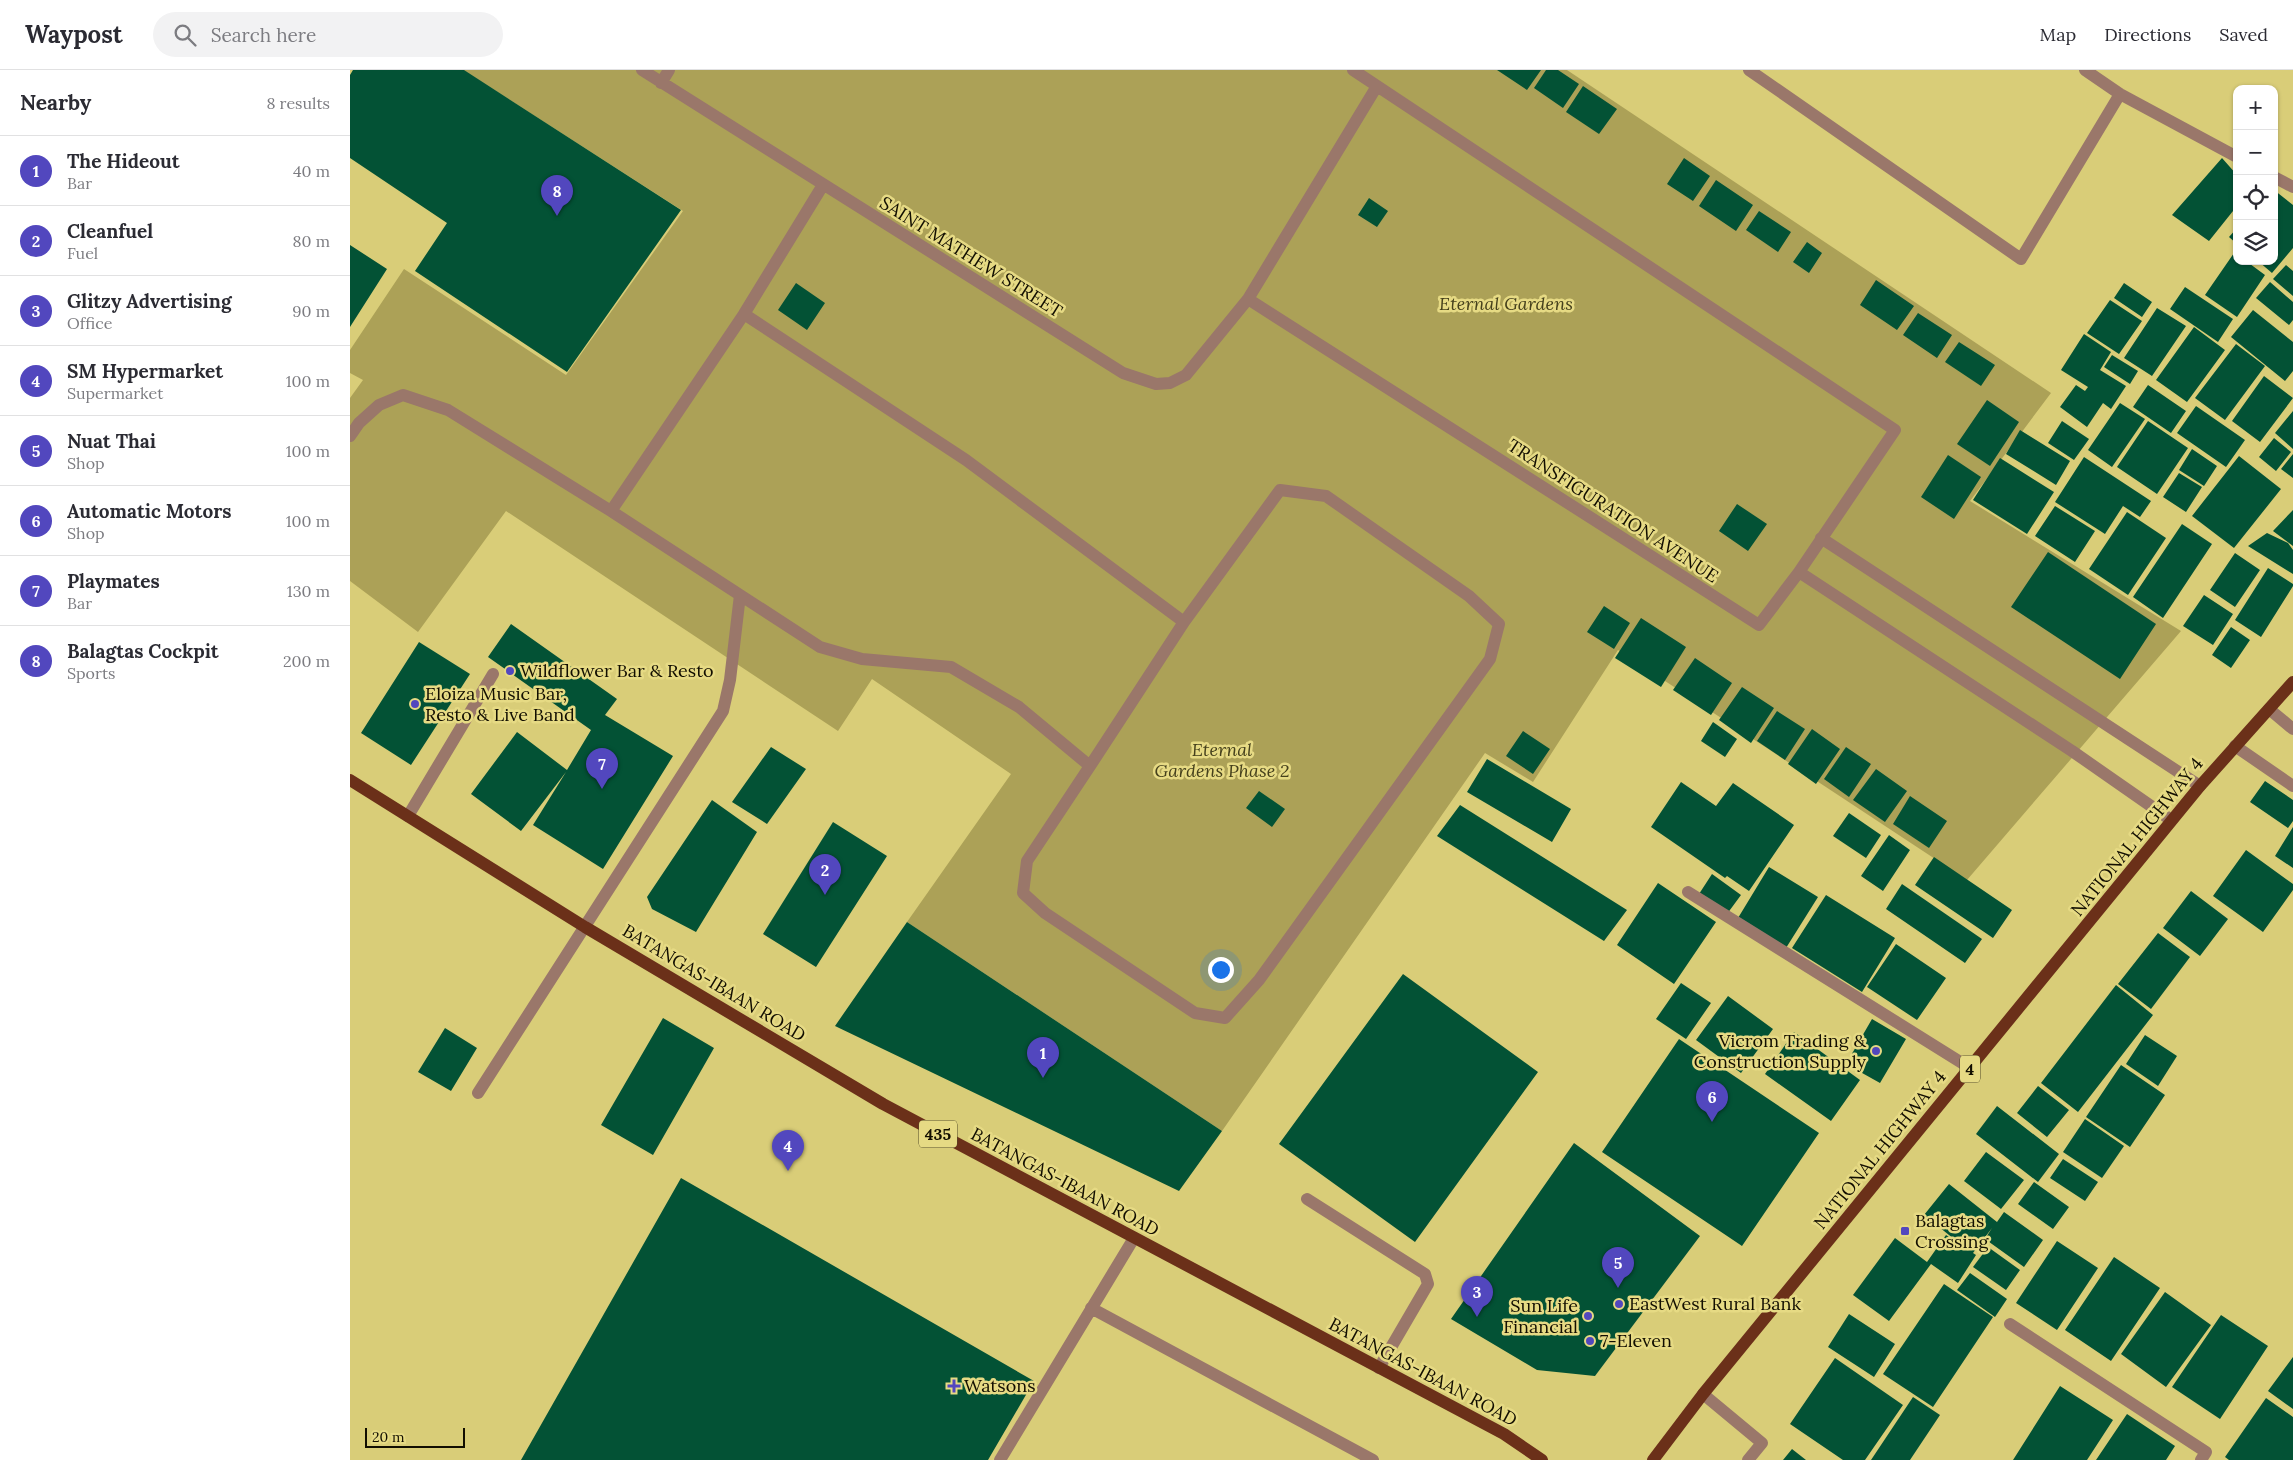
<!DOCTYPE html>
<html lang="en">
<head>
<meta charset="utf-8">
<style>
	body { margin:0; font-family:Lora,serif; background:#f2f2f3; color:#2b2b33 }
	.controls { position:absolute; right:15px; top:15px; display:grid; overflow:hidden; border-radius:10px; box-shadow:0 1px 4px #0004 }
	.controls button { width:45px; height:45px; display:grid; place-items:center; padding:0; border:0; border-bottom:1px solid #e1e1e2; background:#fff; color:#2b2b33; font:25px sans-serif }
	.scale { position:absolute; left:15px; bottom:12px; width:100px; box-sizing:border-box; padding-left:5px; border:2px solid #120e00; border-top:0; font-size:14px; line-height:18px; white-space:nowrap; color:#120e00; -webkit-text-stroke:4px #e6da84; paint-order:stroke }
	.you { position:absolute; left:870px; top:899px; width:18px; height:18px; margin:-12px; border:4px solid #fff; border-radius:50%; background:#1a73e8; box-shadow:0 0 0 8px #1a73e833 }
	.badge { display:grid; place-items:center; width:32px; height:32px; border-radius:50%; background:#5247be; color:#fff; font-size:16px; font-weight:700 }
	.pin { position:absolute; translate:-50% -41px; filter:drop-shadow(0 1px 2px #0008) }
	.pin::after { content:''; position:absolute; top:26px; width:18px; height:15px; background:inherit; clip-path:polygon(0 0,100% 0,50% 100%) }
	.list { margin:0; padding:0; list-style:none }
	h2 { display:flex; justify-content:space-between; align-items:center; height:65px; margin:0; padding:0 20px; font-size:21px }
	h2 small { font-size:16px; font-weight:400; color:#7c7c81 }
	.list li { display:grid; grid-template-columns:32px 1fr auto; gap:15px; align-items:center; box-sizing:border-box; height:70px; padding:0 20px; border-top:1px solid #e1e1e2 }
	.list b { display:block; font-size:19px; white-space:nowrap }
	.list p { margin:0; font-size:16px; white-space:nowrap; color:#7c7c81 }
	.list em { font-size:16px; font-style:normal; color:#7c7c81 }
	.icon { flex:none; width:28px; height:28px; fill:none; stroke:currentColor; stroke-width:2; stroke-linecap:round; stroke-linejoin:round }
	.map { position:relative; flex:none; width:1943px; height:1390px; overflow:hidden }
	header { display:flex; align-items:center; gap:30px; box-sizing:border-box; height:70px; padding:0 25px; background:#fff; border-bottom:1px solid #e1e1e2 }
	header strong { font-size:24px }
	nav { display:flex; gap:28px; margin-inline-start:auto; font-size:18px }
	.search { width:350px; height:45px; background:#f2f2f3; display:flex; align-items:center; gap:12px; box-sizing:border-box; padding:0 18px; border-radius:28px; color:#7c7c81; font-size:19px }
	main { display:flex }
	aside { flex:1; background:#fff }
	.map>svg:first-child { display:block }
	.green { fill:#aca157 }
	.building { fill:#035235 }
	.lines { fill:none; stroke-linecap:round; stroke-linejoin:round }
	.lane { stroke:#9a776a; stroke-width:12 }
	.street { stroke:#9a776a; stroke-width:12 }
	.primary { stroke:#6b3019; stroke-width:12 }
	.poi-dot { fill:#5247be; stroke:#e6da84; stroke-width:2 }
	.labels { text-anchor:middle; stroke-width:5; stroke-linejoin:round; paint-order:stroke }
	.shield { fill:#e6da84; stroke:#524b28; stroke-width:1 }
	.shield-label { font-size:16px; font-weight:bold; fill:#120e00 }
	.street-label { font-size:18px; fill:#120e00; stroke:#e6da84 }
	.park-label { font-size:18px; font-style:italic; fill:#45401c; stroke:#e6da84 }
	.poi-label { font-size:18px; fill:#120e00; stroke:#e6da84; text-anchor:start }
</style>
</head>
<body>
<header>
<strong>Waypost</strong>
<div class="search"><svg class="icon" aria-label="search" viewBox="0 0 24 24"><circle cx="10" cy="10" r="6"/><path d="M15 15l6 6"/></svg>Search here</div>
<nav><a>Map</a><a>Directions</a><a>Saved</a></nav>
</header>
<main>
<aside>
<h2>Nearby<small>8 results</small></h2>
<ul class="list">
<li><span class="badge">1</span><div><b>The Hideout</b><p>Bar</p></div><em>40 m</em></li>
<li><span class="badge">2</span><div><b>Cleanfuel</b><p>Fuel</p></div><em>80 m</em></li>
<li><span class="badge">3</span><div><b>Glitzy Advertising</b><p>Office</p></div><em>90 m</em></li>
<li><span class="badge">4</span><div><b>SM Hypermarket</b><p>Supermarket</p></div><em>100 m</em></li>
<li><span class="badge">5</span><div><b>Nuat Thai</b><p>Shop</p></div><em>100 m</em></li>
<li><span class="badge">6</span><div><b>Automatic Motors</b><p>Shop</p></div><em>100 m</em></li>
<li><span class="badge">7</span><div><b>Playmates</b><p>Bar</p></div><em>130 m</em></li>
<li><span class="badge">8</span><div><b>Balagtas Cockpit</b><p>Sports</p></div><em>200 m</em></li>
</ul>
</aside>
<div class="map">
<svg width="1943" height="1390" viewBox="0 0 1943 1390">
	<rect width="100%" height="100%" fill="#d9cd78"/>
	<path class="green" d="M113 0H1217L1701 323 1620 431 1831 561 1617 810 1268 580 1183 712 1135 683 872 1061 557 852 661 704 522 609 488 661 156 441 68 562 0 511V328L13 310 0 303V280L54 199 216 305 333 141Z"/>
	<path class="building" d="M3 0H114L331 140 217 302 65 201 97 153 0 88V5Z
		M1147 0H1191L1177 20Z
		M1196 0H1208L1229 14 1213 38 1184 18Z
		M1233 16 1267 39 1249 64 1216 42Z
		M1334 88 1360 106 1343 131 1317 114Z
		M1872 88 1887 105V136L1859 171 1822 145Z
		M1366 110 1403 135 1386 161 1349 136Z
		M1924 120 1943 135V178L1922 203 1908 191H1924Z
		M1019 128 1038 141 1027 157 1008 145Z
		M1409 141 1441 162 1428 182 1396 160Z
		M1887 158V174L1879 167Z
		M1457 172 1472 183 1459 203 1443 192Z
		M0 175 37 199 0 257Z
		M1884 183 1887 185V191H1896L1915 205 1887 247 1855 225Z
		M1936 195 1943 201V226L1923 209Z
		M1526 210 1564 236 1547 260 1510 235Z
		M1920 212 1943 232V250L1939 255 1906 228Z
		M446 213 475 233 457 260 428 240Z
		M1774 213 1802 232 1792 247 1764 228Z
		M1835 217 1883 249 1868 272 1820 239Z
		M1760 230 1792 251 1769 284 1737 263Z
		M1807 238 1836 256 1802 306 1774 288Z
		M1903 240 1943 272V301L1935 311 1881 267Z
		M1568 243 1602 265 1587 288 1553 265Z
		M1844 257 1875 280 1837 332 1806 310Z
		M1734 264 1761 282 1750 300 1776 316 1761 339 1753 333 1737 357 1710 337 1726 315 1735 321 1738 317 1711 300Z
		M1609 272 1645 295 1631 316 1595 292Z
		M1886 274 1915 296 1875 350 1845 328Z
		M1762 285 1788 301 1780 314 1754 297Z
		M1914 306 1943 328 1910 372 1882 351Z
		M1798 315 1836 341 1821 363 1783 337Z
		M1637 330 1669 352 1640 396 1607 374Z
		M1770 333 1795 349 1762 397 1738 380Z
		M1846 336 1895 370 1876 397 1827 363Z
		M1943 341V379L1925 363Z
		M1712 351 1739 369 1724 390 1698 373Z
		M1798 351 1838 378 1807 424 1767 397Z
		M1670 360 1720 391 1706 415 1656 384Z
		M1924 368 1941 382 1926 401 1909 387Z
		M1842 379 1867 396 1854 416 1829 400Z
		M1943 384V408L1931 399Z
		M1598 385 1631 407 1604 449 1571 427Z
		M1889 386 1931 419 1884 478 1842 446Z
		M1734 387 1801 431 1790 447 1773 436 1755 464 1705 432Z
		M1650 388 1704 422 1677 464 1623 430Z
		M1829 403 1852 417 1836 442 1813 427Z
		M1387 434 1417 454 1398 481 1369 461Z
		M1705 436 1745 461 1725 492 1685 466Z
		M1943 440V476L1923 461Z
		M1777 442 1816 468 1778 525 1739 499Z
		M1832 454 1862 474 1813 548 1783 527Z
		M1917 463 1938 473 1943 480V504L1898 476Z
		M1698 482 1806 554 1770 609 1661 537Z
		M1885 483 1910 500 1885 537 1860 520Z
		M1918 498 1943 514V516L1911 567 1885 550Z
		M1854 525 1883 544 1863 575 1833 556Z
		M1254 536 1280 553 1264 579 1237 562Z
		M1291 548 1336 577 1311 617 1265 588Z
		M161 554 267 629 255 645 323 686 253 799 183 755 216 702 171 761 121 724 167 662 217 700 241 660 138 587Z
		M1881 557 1900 570 1881 598 1862 585Z
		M69 572 120 604 61 695 11 663Z
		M1345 588 1382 613 1361 645 1323 620Z
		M1392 617 1424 638 1401 673 1369 650Z
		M1427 641 1455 659 1435 690 1407 671Z
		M1363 652 1387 669 1375 687 1351 671Z
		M1462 659 1490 679 1466 714 1438 694Z
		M1173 661 1200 679 1183 704 1156 686Z
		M421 677 456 699 417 754 382 732Z
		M1496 677 1521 694 1499 727 1474 709Z
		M1137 689 1221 739 1202 772 1117 722Z
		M1526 699 1557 721 1535 752 1503 730Z
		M1915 711 1943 730V751L1938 758 1900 732Z
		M1331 712 1366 736 1383 713 1444 755 1399 821 1377 806 1375 808 1301 757Z
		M909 721 935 739 922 757 896 738Z
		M1560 726 1597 751 1579 778 1543 754Z
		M362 730 407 762 346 862 302 839 297 827Z
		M1110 735 1277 840 1254 871 1087 766Z
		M1499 743 1531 765 1516 788 1483 766Z
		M483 752 537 786 466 897 413 864Z
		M1943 757V798L1925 786Z
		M1539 765 1560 780 1533 821 1511 806Z
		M1896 780 1943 814V820L1913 862 1863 826Z
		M1584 787 1662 840 1643 868 1565 815Z
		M1419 797 1468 827 1436 878 1388 848Z
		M1362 804 1391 825 1377 844 1349 824Z
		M1308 813 1366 852 1324 914 1267 875Z
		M1552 814 1632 869 1615 893 1536 839Z
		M1841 821 1878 849 1850 886 1813 858Z
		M1476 825 1545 868 1512 922 1442 878Z
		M557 852 872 1061 829 1121 485 956Z
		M1808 863 1840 887 1801 939 1768 914Z
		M1546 874 1596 908 1567 950 1517 917Z
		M1053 904 1188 1002 1065 1172 929 1074Z
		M1331 913 1361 933 1336 969 1306 949Z
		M1766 915 1803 945 1728 1042 1691 1013Z
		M1378 926 1423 959 1391 1003 1346 970Z
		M313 948 364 978 303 1085 251 1055Z
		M1522 949 1556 969 1530 1013 1496 994Z
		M95 958 127 978 101 1021 68 1002Z
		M1444 962 1510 1010 1481 1051 1415 1004Z
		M1795 965 1827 986 1808 1016 1776 994Z
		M1329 969 1469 1063 1392 1176 1252 1082Z
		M1771 995 1815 1025 1780 1077 1736 1047Z
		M1688 1016 1719 1040 1697 1067 1667 1043Z
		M1647 1036 1709 1084 1688 1112 1626 1064Z
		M1735 1049 1774 1076 1752 1108 1713 1082Z
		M1224 1073 1350 1166 1245 1306 1187 1300 1101 1249Z
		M1636 1082 1674 1110 1651 1139 1614 1111Z
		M1713 1089 1748 1112 1735 1131 1700 1108Z
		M331 1108 684 1311 638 1390H171Z
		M1684 1112 1719 1137 1703 1159 1668 1134Z
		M1599 1114 1647 1152 1654 1142 1693 1170 1674 1197 1635 1169 1642 1158 1623 1183 1626 1185 1608 1213 1581 1194 1539 1251 1503 1225 1545 1168 1577 1192 1596 1165 1614 1177 1574 1145Z
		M1707 1171 1748 1198 1707 1260 1666 1233Z
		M1638 1177 1670 1200 1656 1220 1623 1197Z
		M1764 1187 1810 1218 1761 1291 1715 1260Z
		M1620 1203 1657 1229 1645 1247 1607 1220Z
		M1594 1214 1643 1247 1583 1337 1533 1304Z
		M1815 1222 1861 1255 1816 1317 1771 1284Z
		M1499 1244 1545 1274 1524 1307 1478 1277Z
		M1871 1245 1918 1276 1870 1349 1822 1317Z
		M1943 1287V1339L1918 1321Z
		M1485 1288 1553 1335 1515 1390H1493L1440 1354Z
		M1710 1316 1763 1350 1737 1390H1663Z
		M1563 1327 1590 1345 1560 1390H1521Z
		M1916 1328 1943 1347V1390H1879L1875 1387Z
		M1777 1344 1825 1376 1816 1390H1746Z
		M1442 1379 1456 1390H1433Z"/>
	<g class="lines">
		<path class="lane" d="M292 0 773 303 806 314 820 313 836 305 898 229 1027 16
			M311 13 319 0
			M898 229 1409 555 1449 502 1545 360 1003 0
			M0 366 9 353 29 335 53 325 98 340 261 441 470 577 512 589 601 597 669 637 740 696 834 552 616 390 394 244
			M261 441 394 244 473 115
			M1471 468 1850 716
			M1449 502 1722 681 1821 750
			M1919 639 1943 659
			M1885 676 1943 716
			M740 696 677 791 673 823 695 843 845 943 875 948 909 910 1140 589 1149 554 1119 526 976 426 930 420 834 552
			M58 746 143 604
			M128 1023 373 641 380 610 390 525
			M957 1129 1075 1204 1078 1214 1029 1298
			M741 1238 1023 1390
			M1353 1324 1412 1373 1398 1390
			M650 1390 784 1168"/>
		<path class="street" d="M1399 0 1671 189 1770 24
			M1735 0 1770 24 1887 87
			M1924 107 1943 117
			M1338 822 1620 998
			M1660 1254 1856 1382 1851 1390"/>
		<path class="primary" d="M0 710 235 857 533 1034 1154 1364 1192 1390
			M1303 1390 1353 1324 1850 716 1943 612"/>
	</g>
	<g class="poi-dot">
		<circle cx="160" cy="601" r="5"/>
		<circle cx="65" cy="634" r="5"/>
		<circle cx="1526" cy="981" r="5"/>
		<rect x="1550" y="1156" width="10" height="10" rx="2.5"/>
		<circle cx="1269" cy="1234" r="5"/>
		<circle cx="1238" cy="1246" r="5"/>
		<circle cx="1240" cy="1271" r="5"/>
		<path d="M601.5 1308.5h5v5h5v5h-5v5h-5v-5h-5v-5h5z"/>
	</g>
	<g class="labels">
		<g class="shield">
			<rect x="1610" y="985.5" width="20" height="27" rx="4"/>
			<rect x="569" y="1050.5" width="38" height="27" rx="4"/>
		</g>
		<g class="shield-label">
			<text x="1620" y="1005">4</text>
			<text x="588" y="1070">435</text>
		</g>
		<g class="street-label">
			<text transform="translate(621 187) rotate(32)" y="6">SAINT MATHEW STREET</text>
			<text transform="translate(1263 441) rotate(33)" y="6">TRANSFIGURATION AVENUE</text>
			<text transform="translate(1787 767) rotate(-51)" y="6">NATIONAL HIGHWAY 4</text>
			<text transform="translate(364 913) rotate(31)" y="6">BATANGAS-IBAAN ROAD</text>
			<text transform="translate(1530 1080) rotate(-51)" y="6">NATIONAL HIGHWAY 4</text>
			<text transform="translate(715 1112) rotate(28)" y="6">BATANGAS-IBAAN ROAD</text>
			<text transform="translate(1073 1302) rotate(28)" y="6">BATANGAS-IBAAN ROAD</text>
		</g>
		<g class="park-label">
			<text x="1156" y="240">Eternal Gardens</text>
			<text x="872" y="686">Eternal<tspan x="872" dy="21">Gardens Phase 2</tspan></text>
		</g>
		<g class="poi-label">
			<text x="170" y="607">Wildflower Bar &amp; Resto</text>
			<text x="75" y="630">Eloiza Music Bar,<tspan x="75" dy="21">Resto &amp; Live Band</tspan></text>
			<text x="1516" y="977" text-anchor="end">Vicrom Trading &amp;<tspan x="1516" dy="21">Construction Supply</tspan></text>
			<text x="1565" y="1157">Balagtas<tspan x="1565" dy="21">Crossing</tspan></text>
			<text x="1279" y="1240">EastWest Rural Bank</text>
			<text x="1228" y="1242" text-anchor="end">Sun Life<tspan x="1228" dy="21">Financial</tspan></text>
			<text x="1250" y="1277">7-Eleven</text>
			<text x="614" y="1322">Watsons</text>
		</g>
	</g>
</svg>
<div class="controls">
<button>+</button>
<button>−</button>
<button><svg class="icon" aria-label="locate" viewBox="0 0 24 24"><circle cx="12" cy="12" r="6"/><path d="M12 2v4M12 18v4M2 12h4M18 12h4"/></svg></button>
<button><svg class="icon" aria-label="layers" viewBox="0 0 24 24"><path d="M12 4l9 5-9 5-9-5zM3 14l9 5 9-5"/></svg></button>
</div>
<div class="scale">20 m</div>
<div class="you"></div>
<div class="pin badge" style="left:693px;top:1008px">1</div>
<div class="pin badge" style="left:475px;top:825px">2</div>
<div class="pin badge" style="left:1127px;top:1247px">3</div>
<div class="pin badge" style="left:438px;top:1101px">4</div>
<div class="pin badge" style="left:1268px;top:1218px">5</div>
<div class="pin badge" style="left:1362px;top:1052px">6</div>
<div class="pin badge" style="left:252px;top:719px">7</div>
<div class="pin badge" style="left:207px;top:146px">8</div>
</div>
</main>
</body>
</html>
